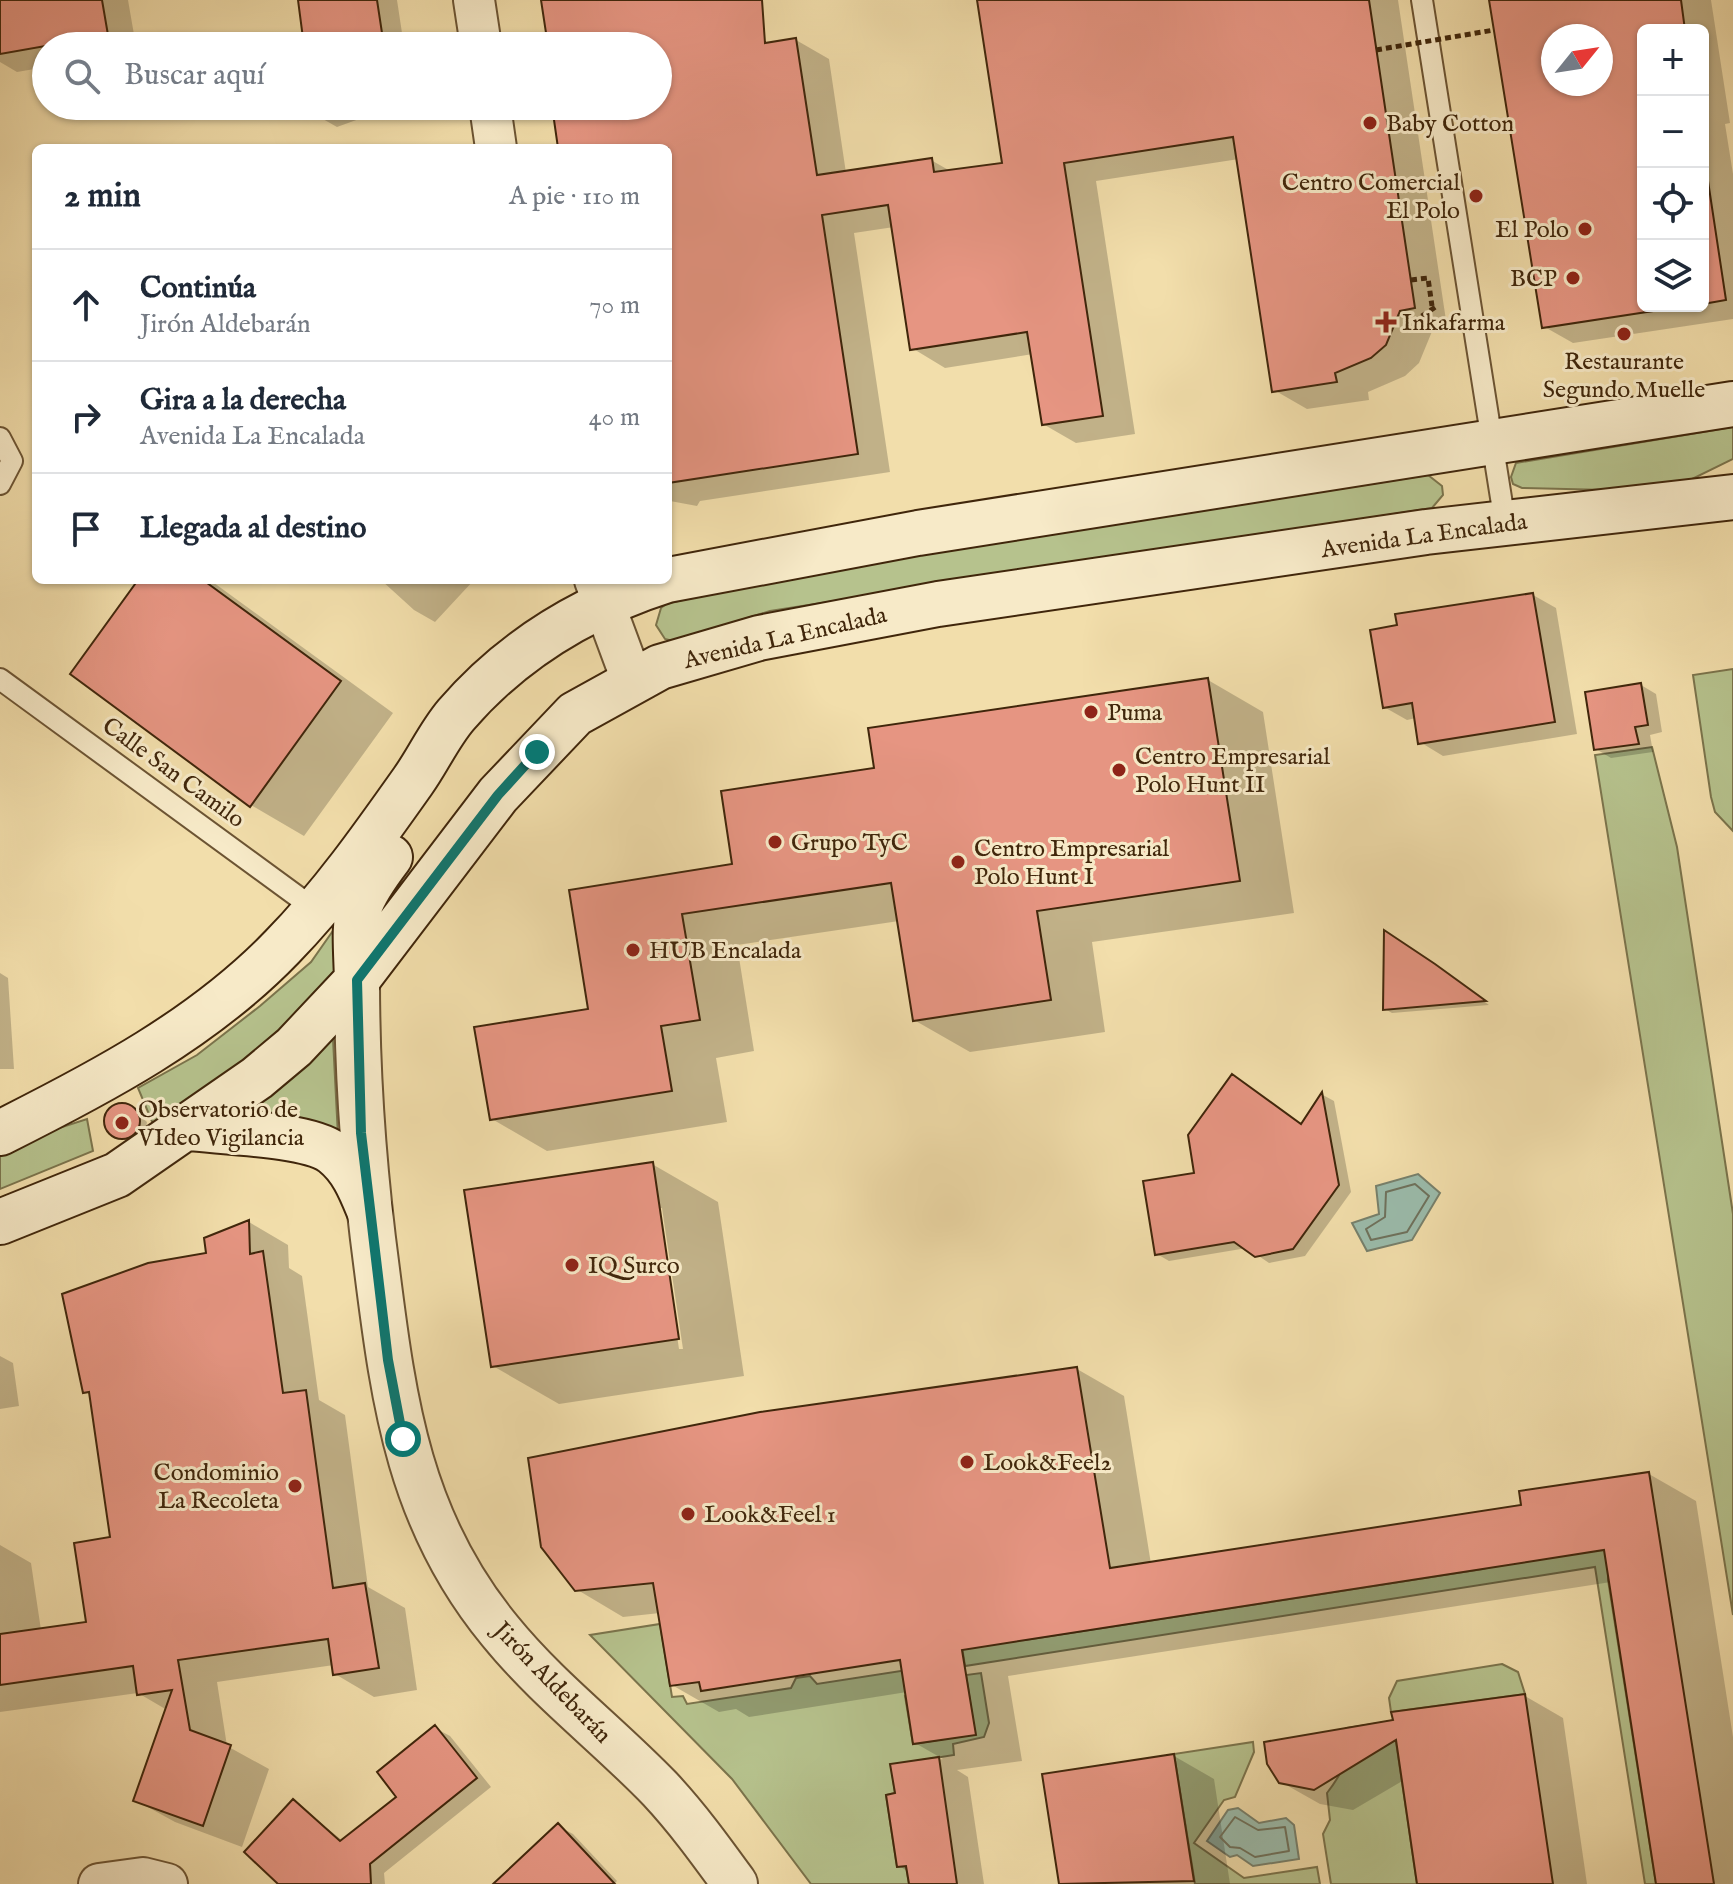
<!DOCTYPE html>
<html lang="es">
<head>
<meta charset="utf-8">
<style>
	body { margin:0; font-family:"IM FELL English",serif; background:#f6f6f7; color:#1f2937 }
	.controls { position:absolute; right:24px; top:24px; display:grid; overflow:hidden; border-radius:12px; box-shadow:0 2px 6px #0004 }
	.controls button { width:72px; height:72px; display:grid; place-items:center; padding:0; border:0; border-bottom:2px solid #e0e1e3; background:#fff; color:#1f2937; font:40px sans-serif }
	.compass { position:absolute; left:1541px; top:24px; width:72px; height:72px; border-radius:50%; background:#fff; box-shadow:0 2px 6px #0004; rotate:60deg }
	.stop { position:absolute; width:24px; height:24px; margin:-18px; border:6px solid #0f766e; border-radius:50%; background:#fff }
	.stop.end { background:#0f766e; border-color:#fff; box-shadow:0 2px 8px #0008 }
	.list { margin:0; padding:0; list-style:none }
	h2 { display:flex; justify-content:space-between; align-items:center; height:104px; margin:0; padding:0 32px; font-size:34px }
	h2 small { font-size:26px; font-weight:400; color:#747a83 }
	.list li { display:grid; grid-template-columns:52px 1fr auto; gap:24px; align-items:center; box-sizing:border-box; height:112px; padding:0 32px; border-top:2px solid #e0e1e3 }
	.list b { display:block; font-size:30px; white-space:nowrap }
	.list p { margin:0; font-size:26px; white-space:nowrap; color:#747a83 }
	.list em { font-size:26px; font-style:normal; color:#747a83 }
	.icon { flex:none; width:44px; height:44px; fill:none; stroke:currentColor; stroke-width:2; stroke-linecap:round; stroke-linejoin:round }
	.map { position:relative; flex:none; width:1733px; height:1884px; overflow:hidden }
	.search { position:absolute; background:#fff; box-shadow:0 2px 6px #0004; left:32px; top:32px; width:640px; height:88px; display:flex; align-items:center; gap:20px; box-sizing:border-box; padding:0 28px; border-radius:44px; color:#747a83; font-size:30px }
	.panel { position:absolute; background:#fff; box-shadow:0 2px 6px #0004; left:32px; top:144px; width:640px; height:440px; border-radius:12px }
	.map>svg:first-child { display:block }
	.green { fill:#b6c28d; stroke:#7b744c; stroke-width:2 }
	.water { fill:#9bbcac; stroke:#77806c; stroke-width:2 }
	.shadow { fill:#0003; fill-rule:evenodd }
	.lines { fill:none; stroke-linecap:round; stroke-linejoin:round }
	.shore { stroke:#6e715c; stroke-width:2 }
	.building { fill:#e69582; stroke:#40260b; stroke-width:2; fill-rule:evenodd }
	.service-casing { stroke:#6c5433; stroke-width:24 }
	.minor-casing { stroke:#6c5433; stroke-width:44 }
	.tertiary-casing { stroke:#6c5433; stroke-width:48 }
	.secondary-casing { stroke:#40260b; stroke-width:48 }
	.path { stroke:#40260b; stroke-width:5; stroke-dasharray:6 4; stroke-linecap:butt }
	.service { stroke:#f7eac8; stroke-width:20 }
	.minor { stroke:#f7eac8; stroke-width:40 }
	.tertiary { stroke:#f7eac8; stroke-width:44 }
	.secondary { stroke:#f7eac8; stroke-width:44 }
	.path-bridge { stroke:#40260b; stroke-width:5; stroke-dasharray:6 4; stroke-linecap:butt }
	.route { stroke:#0f766e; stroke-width:10 }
	.poi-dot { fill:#8f2418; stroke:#f7eac8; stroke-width:3 }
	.labels { text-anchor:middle; stroke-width:6; stroke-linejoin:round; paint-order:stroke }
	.poi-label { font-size:24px; fill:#40260b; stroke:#f7eac8; text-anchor:start }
	.street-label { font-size:24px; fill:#40260b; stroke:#f7eac8 }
</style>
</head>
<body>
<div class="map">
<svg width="1733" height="1884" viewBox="0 0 1733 1884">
	<rect width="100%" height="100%" fill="#f2deab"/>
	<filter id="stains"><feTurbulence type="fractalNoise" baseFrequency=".0025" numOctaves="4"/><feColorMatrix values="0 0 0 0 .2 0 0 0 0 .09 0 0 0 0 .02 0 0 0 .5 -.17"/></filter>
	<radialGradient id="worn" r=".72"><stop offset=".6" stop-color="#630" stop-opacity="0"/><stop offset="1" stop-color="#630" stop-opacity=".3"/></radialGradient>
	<path class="green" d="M1733 427V459L1686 482 1608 490 1522 488 1513 484 1511 477 1516 463Z
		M1428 475 1442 486 1443 495 1432 508 770 611 673 641 665 639 656 625 661 608 666 604 779 577Z
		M1733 669V831L1715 812 1711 797 1693 675Z
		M1652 747 1677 847 1733 1214V1615L1595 755Z
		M344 915 351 962 265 1047 153 1124 138 1088 197 1055 260 1006 311 962Z
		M333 1039 338 1136 247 1114Z
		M87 1119 93 1151 0 1189V1147Z
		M1610 1533 1608 1580 1656 1884H1645L1595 1567 965 1666 961 1641 1025 1640 1483 1569Z
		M660 1624 672 1697 683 1696 687 1704 791 1688 796 1678 810 1676 817 1684 920 1668 951 1689 905 1696 913 1744 975 1734 966 1675 981 1673 989 1723 984 1737 953 1744 954 1755 891 1765 895 1793 886 1795 897 1867 906 1866 909 1884H811L732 1779 590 1635Z
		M1502 1664 1518 1672 1525 1694 1391 1712 1389 1698 1397 1681Z
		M1393 1721 1417 1884H1331L1323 1834 1330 1820 1327 1793C1344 1771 1351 1756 1346 1728Z
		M1253 1742 1254 1752 1235 1797 1224 1800 1194 1843 1244 1878 1317 1867 1320 1884H1195L1174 1754Z"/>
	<path class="water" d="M1418 1174 1440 1193 1412 1240 1367 1251 1352 1223 1379 1214 1376 1186Z
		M1238 1808 1259 1823 1286 1818 1294 1825 1299 1859 1253 1866 1237 1855 1230 1857 1207 1841 1228 1810Z"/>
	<path class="shadow" d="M0 0H128L136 46H46V67L17 72 0 62Z
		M300 0H397L404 46H306Z
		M541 0H689L697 55 796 40 829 59 846 173 931 160 952 172 1004 164 979 0H1398L1447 327 1433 329 1419 363 1405 376 1368 392 1369 400 1307 409 1274 390 1239 159 1096 181 1135 434 1076 443 1043 424 1033 354 945 368 912 348 894 227 854 233 890 472 700 501 697 506 670 501 668 148H562L556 106H658V46H548Z
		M1492 0H1711L1730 123 1725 124 1733 174V319L1573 343 1543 326ZM1643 30H1703V306H1643ZM1553 36H1601V84H1553Z
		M313 106H395L337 127 314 114Z
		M141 580H210L393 713 304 836 251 805Z
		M381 580H474L435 622 414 610Z
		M1533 595 1556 608 1577 734 1443 756 1420 742 1416 718 1407 720 1384 707Z
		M1208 680 1263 712 1294 913 1092 942 1105 1032 970 1052 914 1020 899 921 737 945 754 1051 716 1058 727 1122 547 1151 492 1119 591 1011 571 892 734 866 876 770Z
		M1641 685 1656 694 1662 732 1650 735 1653 752 1611 758 1596 749Z
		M1392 936 1489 1005 1392 1013 1385 1009Z
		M0 973 8 978 14 1069H0Z
		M1323 1095 1334 1101 1351 1192 1305 1256 1269 1263 1247 1248 1169 1261 1157 1254 1196 1175 1303 1124Z
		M127 1105 147 1122 146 1128 133 1142 112 1136 106 1119 114 1108Z
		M652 1164 718 1202 744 1376 559 1404 493 1366ZM658 1208H662L683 1349H679Z
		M249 1222 288 1245 289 1268 302 1276 319 1400 345 1415 368 1587 405 1608 417 1690 374 1697 335 1674 334 1665 217 1682 227 1746 269 1769 242 1847 175 1822 135 1800 167 1710 138 1693 0 1712V1545L31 1563 41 1630 88 1623 113 1539 92 1395 85 1392 209 1255Z
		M0 1356 13 1363 19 1406 0 1409Z
		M1077 1369 1124 1396 1151 1564 1524 1507 1649 1474 1696 1501 1733 1737V1884H1658L1611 1582 1008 1676 1022 1761 957 1770 968 1777 984 1884H911L909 1872 899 1866 893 1766 943 1759 915 1743 907 1692 749 1717 736 1709 719 1712 672 1685 660 1613 623 1617 576 1589Z
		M1525 1696 1563 1718 1587 1884H1419L1404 1780 1353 1810 1320 1804 1281 1782 1395 1722Z
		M435 1728 450 1736 491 1787 384 1873 385 1884H281L293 1801 343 1841 398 1797Z
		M1174 1756 1214 1779 1230 1884H1060L1044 1775Z
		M558 1826 573 1834 617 1881 614 1884H496Z"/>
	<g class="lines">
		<path class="shore" d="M1415 1184 1429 1196 1407 1232 1371 1240 1366 1229 1385 1217 1386 1192Z
			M1235 1817 1258 1830 1285 1827 1289 1851 1255 1857 1240 1848 1230 1847 1220 1837Z"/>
	</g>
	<path class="building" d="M0 0H102L108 35 0 54Z
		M298 0H377L384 46H304Z
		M541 0H762L765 43 796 38 817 175 932 158 934 172 1002 163 977 0H1369L1415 308 1400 311 1386 345 1371 358 1335 373 1337 382 1272 392 1233 137 1064 163 1103 416 1042 425 1027 332 910 350 888 205 822 215 858 454 668 483V148H558L552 106H658V46H548Z
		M1489 0H1681L1685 30H1643V306H1686L1542 328ZM1553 36H1601V84H1553Z
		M1703 148 1726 300 1703 304Z
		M138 580H203L341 681 250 807 70 674Z
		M1533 593 1555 722 1418 744 1412 703 1383 708 1370 630 1397 625 1395 614Z
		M1208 678 1240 881 1037 911 1051 1000 913 1021 891 883 682 914 700 1020 661 1026 672 1091 490 1120 474 1027 588 1009 569 890 732 864 721 791 874 768 868 728Z
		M1641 683 1648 725 1635 727 1639 744 1594 750 1585 692Z
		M1384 930 1435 964 1486 1001 1383 1010Z
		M1232 1074 1301 1124 1322 1092 1339 1185 1293 1249 1255 1257 1234 1242 1155 1255 1143 1181 1194 1173 1188 1135Z
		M104 1121a18 18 0 1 1 36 0a18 18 0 1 1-36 0Z
		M653 1162 679 1339 491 1367 464 1190Z
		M249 1220 250 1254 263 1251 283 1393 306 1390 333 1588 365 1583 379 1668 333 1675 328 1639 178 1660 190 1730 231 1745 203 1826 133 1801 172 1690 137 1695 133 1666 0 1685V1634L86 1622 74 1543 110 1537 89 1392 83 1393 62 1294 148 1263 206 1253 204 1238Z
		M1077 1367 1110 1568 1521 1505 1519 1491 1649 1472 1714 1884H1656L1604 1550 962 1650 976 1735 913 1744 900 1660 701 1691 699 1682 670 1686 653 1583 575 1591 541 1547 528 1458 760 1412Z
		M1525 1694 1553 1884H1417L1396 1740 1314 1790 1279 1783 1267 1764 1264 1742 1393 1720 1391 1712Z
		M435 1725 477 1778 370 1864 371 1884H278L244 1852 293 1799 340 1841 396 1797 377 1772Z
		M1174 1754 1194 1881 1059 1884 1042 1774Z
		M939 1757 957 1884H909L906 1866 897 1867 886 1795 895 1793 890 1764Z
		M558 1823 615 1884H493Z"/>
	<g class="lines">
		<defs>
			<path id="service" d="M1422 0 1505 523
				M0 438 12 461 0 484
				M0 679 316 910"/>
			<path id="minor" d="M474 0 481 46
				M490 106 496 148
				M595 580 632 680
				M99 1884 143 1878 167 1884"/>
			<path id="tertiary" d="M357 980C357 1077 364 1173 377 1270 394 1405 410 1522 500 1631 547 1689 608 1735 660 1789 688 1819 711 1851 735 1884"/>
			<path id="secondary" d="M668 580 918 533 1733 404
				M357 980C355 915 350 910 390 857
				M188 1128C222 1132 308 1134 333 1153 352 1168 360 1188 369 1210
				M0 1133C100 1083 203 1029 282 947 331 897 372 839 413 781 428 760 439 735 456 715 512 650 585 606 667 580
				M0 1222 117 1175 257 1078 294 1047 357 980 498 795 575 714 660 667 759 638 938 604 1426 532 1733 497"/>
		</defs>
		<use href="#service" class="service-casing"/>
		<use href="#minor" class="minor-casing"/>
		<use href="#tertiary" class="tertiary-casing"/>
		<use href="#secondary" class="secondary-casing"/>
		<path class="path" d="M1411 280 1428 278 1432 306
			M1405 327 1437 306"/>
		<use href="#service" class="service"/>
		<use href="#minor" class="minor"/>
		<use href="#tertiary" class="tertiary"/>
		<use href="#secondary" class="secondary"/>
		<path class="path-bridge" d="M1376 50 1494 30"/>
	</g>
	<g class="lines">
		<path class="route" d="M403 1439 388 1360 361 1133 357 980 498 795 537 752"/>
	</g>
	<g class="poi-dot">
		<circle cx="1370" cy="123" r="8"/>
		<circle cx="1476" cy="196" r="8"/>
		<circle cx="1585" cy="229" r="8"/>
		<circle cx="1573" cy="278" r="8"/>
		<path d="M1382 310h8v8h8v8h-8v8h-8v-8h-8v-8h8z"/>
		<circle cx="1624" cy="334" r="8"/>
		<circle cx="1091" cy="712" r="8"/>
		<circle cx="1119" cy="770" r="8"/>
		<circle cx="775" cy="842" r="8"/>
		<circle cx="958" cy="862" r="8"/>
		<circle cx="633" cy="950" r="8"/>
		<circle cx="122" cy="1123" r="8"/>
		<circle cx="572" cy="1265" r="8"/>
		<circle cx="967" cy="1462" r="8"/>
		<circle cx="295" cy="1486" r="8"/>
		<circle cx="688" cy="1514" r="8"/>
	</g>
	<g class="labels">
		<g class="poi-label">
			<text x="1386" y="131">Baby Cotton</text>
			<text x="1460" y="190" text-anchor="end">Centro Comercial<tspan x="1460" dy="28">El Polo</tspan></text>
			<text x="1569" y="237" text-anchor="end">El Polo</text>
			<text x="1557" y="286" text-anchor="end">BCP</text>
			<text x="1402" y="330">Inkafarma</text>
			<text x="1624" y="369" text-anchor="middle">Restaurante<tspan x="1624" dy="28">Segundo Muelle</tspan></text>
			<text x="1107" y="720">Puma</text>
			<text x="1135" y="764">Centro Empresarial<tspan x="1135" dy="28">Polo Hunt II</tspan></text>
			<text x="791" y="850">Grupo TyC</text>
			<text x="974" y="856">Centro Empresarial<tspan x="974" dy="28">Polo Hunt I</tspan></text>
			<text x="649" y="958">HUB Encalada</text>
			<text x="138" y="1117">Observatorio de<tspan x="138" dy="28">VIdeo Vigilancia</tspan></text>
			<text x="588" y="1273">IQ Surco</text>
			<text x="983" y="1470">Look&amp;Feel2</text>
			<text x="279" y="1480" text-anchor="end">Condominio<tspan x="279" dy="28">La Recoleta</tspan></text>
			<text x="704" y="1522">Look&amp;Feel 1</text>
		</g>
		<g class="street-label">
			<text transform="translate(1424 535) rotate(-8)" y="8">Avenida La Encalada</text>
			<text transform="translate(785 637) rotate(-13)" y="8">Avenida La Encalada</text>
			<text transform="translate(174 772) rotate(36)" y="8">Calle San Camilo</text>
			<text transform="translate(553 1682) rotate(46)" y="8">Jirón Aldebarán</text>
		</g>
	</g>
	<rect width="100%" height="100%" filter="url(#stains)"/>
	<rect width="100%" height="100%" fill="url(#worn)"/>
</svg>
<div class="controls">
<button>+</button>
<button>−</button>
<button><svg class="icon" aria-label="locate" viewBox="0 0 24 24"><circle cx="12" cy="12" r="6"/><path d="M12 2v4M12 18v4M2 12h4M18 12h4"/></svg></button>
<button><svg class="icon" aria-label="layers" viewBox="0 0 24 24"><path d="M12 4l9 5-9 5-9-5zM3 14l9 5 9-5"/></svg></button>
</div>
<svg class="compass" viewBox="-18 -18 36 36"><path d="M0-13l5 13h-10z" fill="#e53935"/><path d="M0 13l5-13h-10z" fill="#747a83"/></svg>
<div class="stop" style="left:403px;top:1439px"></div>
<div class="stop end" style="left:537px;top:752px"></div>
<div class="search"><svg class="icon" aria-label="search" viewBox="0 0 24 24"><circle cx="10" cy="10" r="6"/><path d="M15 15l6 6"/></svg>Buscar aquí</div>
<section class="panel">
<h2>2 min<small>A pie · 110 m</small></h2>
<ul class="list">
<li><svg class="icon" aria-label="ahead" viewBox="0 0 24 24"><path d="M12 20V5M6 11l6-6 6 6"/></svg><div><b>Continúa</b><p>Jirón Aldebarán</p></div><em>70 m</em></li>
<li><svg class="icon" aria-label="right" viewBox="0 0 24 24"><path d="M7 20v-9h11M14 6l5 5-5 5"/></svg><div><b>Gira a la derecha</b><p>Avenida La Encalada</p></div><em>40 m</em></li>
<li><svg class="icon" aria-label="arrive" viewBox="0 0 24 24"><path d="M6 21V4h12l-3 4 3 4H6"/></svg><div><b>Llegada al destino</b></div></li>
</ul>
</section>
</div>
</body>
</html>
